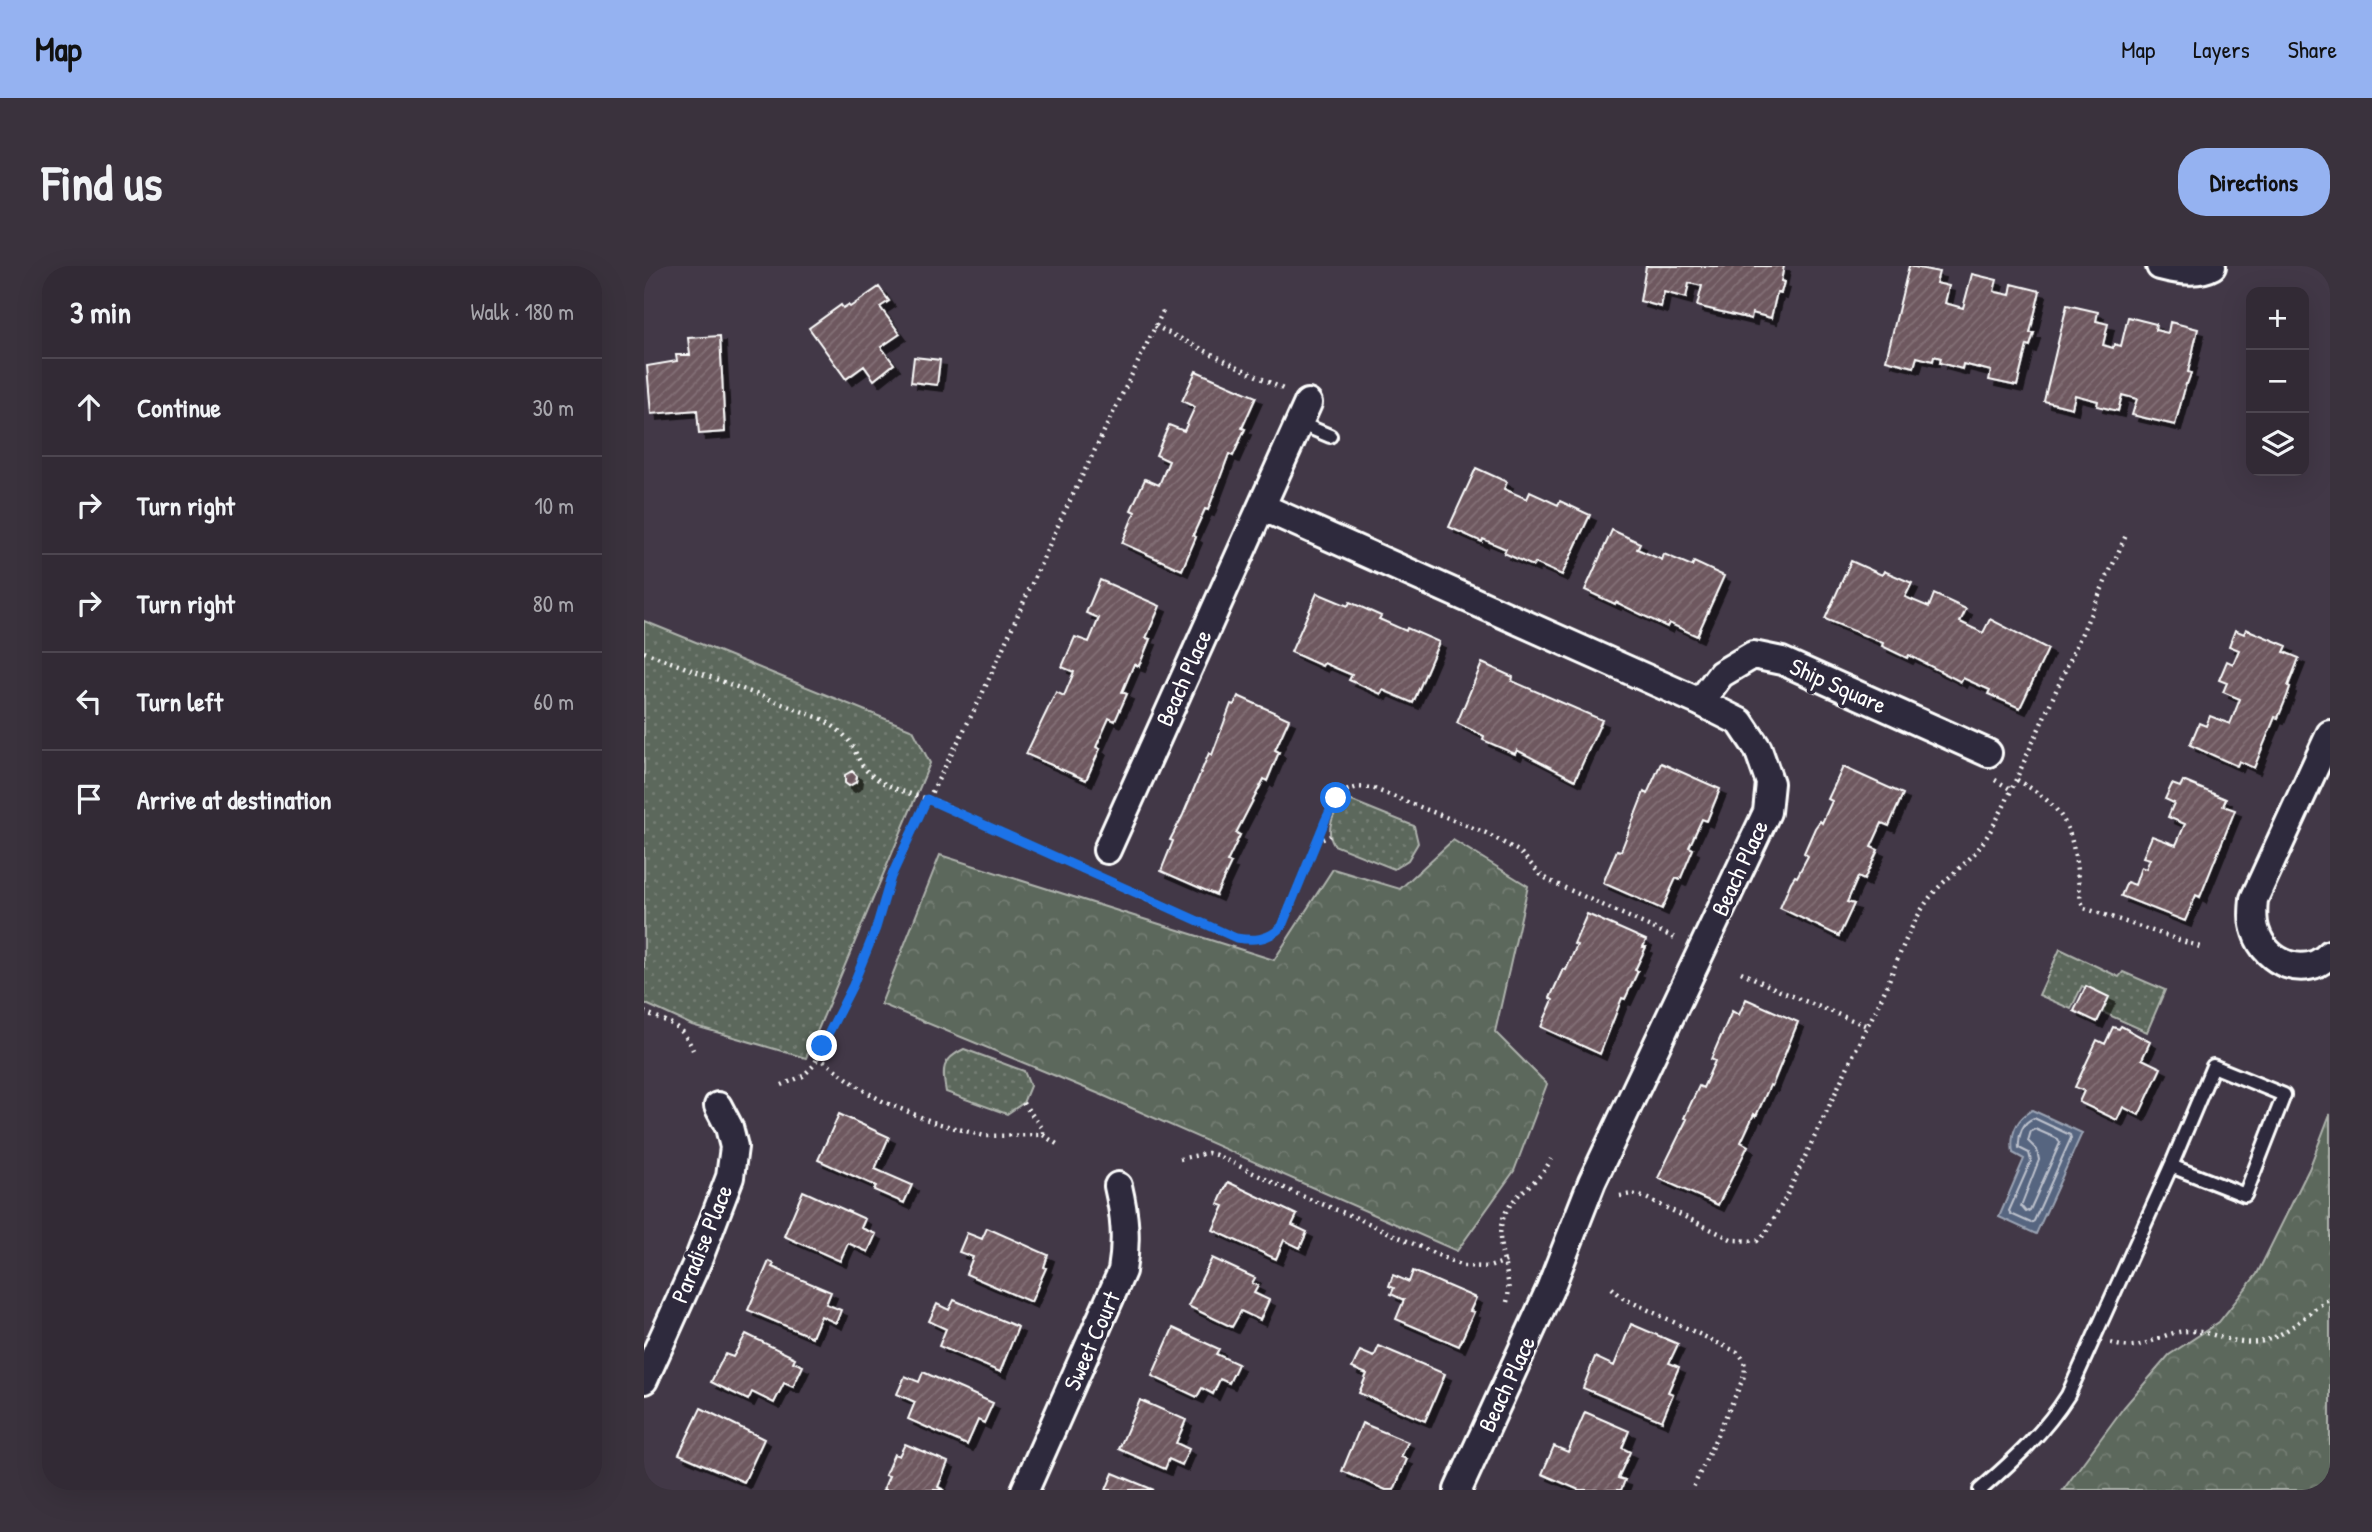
<!DOCTYPE html>
<html lang="en">
<head>
<meta charset="utf-8">
<style>
	body { margin:0; font-family:"Patrick Hand",sans-serif; background:#3a323d; color:#f1f3f6 }
	.controls { position:absolute; right:21px; top:21px; display:grid; overflow:hidden; border-radius:14px; box-shadow:0 7px 28px #0002 }
	.controls button { width:63px; height:63px; display:grid; place-items:center; padding:0; border:0; border-bottom:2px solid #4d4650; background:#322a35; color:#f1f3f6; font:35px sans-serif }
	.stop { position:absolute; width:21px; height:21px; margin:-16px; border:5px solid #1a73e8; border-radius:50%; background:#fff }
	.stop.end { background:#1a73e8; border-color:#fff; box-shadow:0 2px 7px #0008 }
	.list { margin:0; padding:0; list-style:none }
	h2 { display:flex; justify-content:space-between; align-items:center; height:91px; margin:0; padding:0 28px; font-size:30px }
	h2 small { font-size:23px; font-weight:400; color:#a8a7ad }
	.list li { display:grid; grid-template-columns:46px 1fr auto; gap:21px; align-items:center; box-sizing:border-box; height:98px; padding:0 28px; border-top:2px solid #4d4650 }
	.list b { display:block; font-size:26px; white-space:nowrap }
	.list em { font-size:23px; font-style:normal; color:#a8a7ad }
	.icon { flex:none; width:38px; height:38px; fill:none; stroke:currentColor; stroke-width:2; stroke-linecap:round; stroke-linejoin:round }
	.map { position:relative; flex:none; width:1686px; height:1224px; overflow:hidden; border-radius:28px }
	header { display:flex; align-items:center; gap:42px; box-sizing:border-box; height:98px; padding:0 35px; background:#95b2f1; color:#111 }
	header strong { font-size:33px }
	nav { display:flex; gap:38px; margin-inline-start:auto; font-size:24px }
	.intro { display:flex; align-items:center; justify-content:space-between; box-sizing:border-box; height:168px; padding:0 42px }
	h1 { margin:0; font-size:49px }
	.button { padding:18px 32px; border-radius:28px; background:#95b2f1; color:#111; font-size:24px; font-weight:700 }
	main { display:flex; gap:42px; padding:0 42px }
	aside { flex:1; background:#322a35; border-radius:28px; box-shadow:0 7px 28px #0002 }
	.map>svg:first-child { display:block }
	.forest { fill:url(#forest-crowns); stroke:#aeb3ad; stroke-width:2 }
	.park { fill:url(#park-dots); stroke:#aeb3ad; stroke-width:2 }
	.water { fill:#576580; stroke:#9aa3b3; stroke-width:2 }
	.lines { fill:none; stroke-linecap:round; stroke-linejoin:round }
	.shore { stroke:#bcc1cc; stroke-width:2 }
	.building { fill:url(#building-hatch); stroke:#fff; stroke-width:2; filter:url(#shadow) }
	.service-casing { stroke:#fff; stroke-width:18 }
	.minor-casing { stroke:#fff; stroke-width:32 }
	.path { stroke:#fff; stroke-width:4.5; stroke-dasharray:2 5; stroke-linecap:butt }
	.service { stroke:#2f2a3d; stroke-width:12 }
	.minor { stroke:#2f2a3d; stroke-width:26 }
	.route { stroke:#1a73e8; stroke-width:9 }
	.labels { text-anchor:middle; stroke-width:7; stroke-linejoin:round; paint-order:stroke }
	.street-label { font-size:24px; fill:#fff; stroke:#2f2a3d }
</style>
</head>
<body>
<header>
<strong>Map</strong>
<nav><a>Map</a><a>Layers</a><a>Share</a></nav>
</header>
<div class="intro"><h1>Find us</h1><a class="button">Directions</a></div>
<main>
<aside>
<h2>3 min<small>Walk · 180 m</small></h2>
<ul class="list">
<li><svg class="icon" aria-label="ahead" viewBox="0 0 24 24"><path d="M12 20V5M6 11l6-6 6 6"/></svg><div><b>Continue</b></div><em>30 m</em></li>
<li><svg class="icon" aria-label="right" viewBox="0 0 24 24"><path d="M7 20v-9h11M14 6l5 5-5 5"/></svg><div><b>Turn right</b></div><em>10 m</em></li>
<li><svg class="icon" aria-label="right" viewBox="0 0 24 24"><path d="M7 20v-9h11M14 6l5 5-5 5"/></svg><div><b>Turn right</b></div><em>80 m</em></li>
<li><svg class="icon" aria-label="left" viewBox="0 0 24 24"><path d="M17 20v-9H6M10 6l-5 5 5 5"/></svg><div><b>Turn left</b></div><em>60 m</em></li>
<li><svg class="icon" aria-label="arrive" viewBox="0 0 24 24"><path d="M6 21V4h12l-3 4 3 4H6"/></svg><div><b>Arrive at destination</b></div></li>
</ul>
</aside>
<div class="map">
<svg width="1686" height="1224" viewBox="0 0 1686 1224">
	<defs>
		<pattern id="forest-crowns" width="20" height="18" patternUnits="userSpaceOnUse" patternTransform="scale(1.75)"><rect width="20" height="18" fill="#5c675b"/><path d="M2 6a3 3 0 1 1 6 0M12 15a3 3 0 1 1 6 0" fill="none" stroke="#747e74"/></pattern>
		<pattern id="park-dots" width="8" height="8" patternUnits="userSpaceOnUse" patternTransform="scale(1.75)"><rect width="8" height="8" fill="#5c675b"/><path d="M2 2h.1M6 6h.1" fill="none" stroke="#747e74" stroke-width="1.8" stroke-linecap="round"/></pattern>
		<pattern id="building-hatch" width="6" height="6" patternUnits="userSpaceOnUse" patternTransform="scale(1.75)"><rect width="6" height="6" fill="#6e585f"/><path d="M-1 1l2-2M0 6l6-6M5 7l2-2" fill="none" stroke="#847177"/></pattern>
		<filter id="shadow"><feDropShadow dx="6" dy="6" stdDeviation="0" flood-color="#0009"/></filter>
	</defs>
	<rect width="100%" height="100%" fill="#423847"/>
	<filter id="ink" filterUnits="userSpaceOnUse"><feTurbulence type="fractalNoise" baseFrequency=".0143" numOctaves="2"/><feDisplacementMap in="SourceGraphic" scale="14" xChannelSelector="R" yChannelSelector="G"/><feConvolveMatrix kernelMatrix="1 2 1 2 8 2 1 2 1" color-interpolation-filters="sRGB"/></filter>
	<g filter="url(#ink)">
		<path class="forest" d="M809 574 884 620 851 766 903 818 870 905 813 985 458 829 237 738 296 589 630 694 689 603 756 623Z
			M1686 848V1224H1419L1480 1141 1525 1089 1575 1056 1613 1008 1665 903Z"/>
		<path class="park" d="M0 355 269 464 286 497 162 792 48 759 0 737Z
			M708 535 770 560 774 577 764 594 750 603 690 579C682 567 687 553 694 541Z
			M1416 683 1475 711 1479 706 1521 724 1503 766 1456 745 1462 731 1438 720 1427 743 1395 729Z
			M320 783 380 805 386 820 379 837 363 848 302 826C298 803 297 794 320 783Z"/>
		<path class="water" d="M1388 844 1438 867 1392 968 1355 951 1380 893 1369 887C1366 868 1371 854 1388 844Z"/>
		<g class="lines">
			<path class="shore" d="M1390 852 1426 869 1427 872 1390 955 1387 957 1367 948 1365 945 1387 895 1385 887 1375 882C1374 870 1378 856 1390 852Z
				M1391 863 1414 873 1416 877 1386 944 1382 946 1377 940 1395 894 1393 884 1384 875 1387 865Z"/>
		</g>
		<path class="building" d="M1002 0H1140L1137 15 1140 16 1137 27 1133 26 1127 52 1108 47 1107 53 1053 40 1058 20 1045 17 1042 32 1020 26 1017 41 996 35Z
			M1265 0 1295 6 1292 17 1305 20 1301 37 1319 42 1328 8 1353 14 1350 25 1352 26 1366 29 1368 18 1396 25 1386 67H1390L1386 80 1383 79 1373 120 1345 114 1347 105 1319 98 1318 103 1296 97 1297 92 1290 90 1289 95 1273 91 1270 101 1242 94Z
			M235 21 245 35 236 41 256 68 237 81 250 98 230 114 220 100 202 113 165 62 197 39 199 42 204 39 206 41Z
			M1423 39 1454 46 1452 55 1464 58 1459 79 1469 82 1470 78 1477 80 1484 51 1512 58 1511 64 1524 67 1526 56 1554 63 1544 106 1547 107 1543 118H1542L1531 159 1488 149 1493 133 1478 129 1474 145 1453 140 1454 135 1431 129 1428 142 1400 135Z
			M76 70 81 166 55 168 53 144 7 148 3 100 33 95 32 89H46L44 72Z
			M270 91 296 94 293 119 267 116Z
			M552 105 612 131 598 162 601 163 589 190 585 188 564 244 561 243 549 269 552 271 538 304 478 277 491 246 487 244 501 213 515 219 525 195 512 189 525 159 540 165 551 141 538 135Z
			M832 202 863 216 860 223 883 233 886 226 914 239 916 235 946 249 918 309 891 297 889 300 860 287 862 283 839 273 838 276 805 261Z
			M968 264 996 277 993 283 1018 294 1020 288 1048 300 1050 296 1080 310 1053 370 1025 357 1023 361 972 336 971 338 941 324Z
			M1207 295 1238 309 1240 305 1268 317 1261 331 1285 341 1290 328 1322 343 1316 356 1339 367 1346 353 1404 383 1376 442 1344 428 1346 424 1319 412 1317 416 1265 389 1263 392 1238 380 1239 377 1181 353Z
			M456 314 516 340 502 372 506 373 495 400 490 398 478 426 483 428 471 455 465 452 452 481 456 483 442 514 382 488 412 426 420 430 430 406 418 401 431 371 445 376 455 352 442 347Z
			M673 327 704 340 706 336 737 350 735 353 762 365 763 362 795 376 769 437 739 424 737 428 705 414 708 409 680 397 678 400 647 386Z
			M1602 363 1643 380 1640 386 1655 392 1644 420 1646 421 1643 430 1634 452 1631 451 1610 502 1595 495 1593 500 1546 479 1555 457 1562 460 1566 450 1586 458 1596 433 1579 426 1583 417 1575 414 1583 395 1589 398 1595 384 1585 380 1591 364 1600 368Z
			M838 397 869 411 868 415 958 454 931 514 873 484 871 488 839 474 840 470 813 457Z
			M594 430 645 453 631 484 635 486 623 515 620 513 592 567 596 569 583 596 587 597 572 629 517 605 529 575 526 574 539 549 565 487 568 489 587 438 590 439Z
			M1017 497 1076 523 1063 555 1058 553 1045 581 1049 583 1036 614 1032 612 1018 643 959 617 973 584 977 585 1000 526 1003 528Z
			M1199 501 1259 528 1245 560 1238 557 1227 581 1234 584 1220 614 1214 611 1203 636 1210 638 1195 670 1136 642 1147 616 1151 610 1153 611 1164 590 1160 587 1171 562 1176 555 1178 557 1188 535 1184 533Z
			M208 505 213 510 212 516 205 520 201 517V509Z
			M1539 515 1582 533 1579 540 1591 544 1556 631 1552 629 1541 655 1477 630 1483 616 1491 619 1497 601 1502 603 1506 593 1499 591 1508 570 1532 579 1541 558 1524 551 1530 537 1521 533 1528 518 1536 521Z
			M943 648 1002 674 999 681H1002L991 704 994 705 981 733 978 732 956 788 897 761 909 734 906 732 919 703 922 704 933 679 930 678Z
			M1442 720 1465 731 1453 756 1430 745Z
			M1102 733 1154 756 1128 820 1126 819 1112 850 1110 848 1097 876 1104 880 1074 939 1014 912 1043 853 1040 852 1055 820 1059 822 1071 795 1067 793 1088 745 1095 749Z
			M1477 760 1506 776 1498 793 1517 802 1495 849 1479 841 1473 854 1435 836 1440 825 1431 821 1453 774 1461 778 1469 761 1475 763Z
			M195 848 245 871 231 903 268 919 260 937 230 924 232 920 174 894Z
			M584 916 653 949 648 959 663 966 656 982 640 974 632 993 569 964 580 940 574 938Z
			M159 925 221 953 217 962 232 968 224 986 204 977 196 995 140 970Z
			M343 962 404 989 400 1001 402 1002 387 1036 322 1008 329 991 315 986 323 967 338 973Z
			M568 992 611 1012 608 1017 614 1020 610 1027 625 1034 616 1054 597 1045 588 1061 544 1040Z
			M125 995 130 998 128 1001 187 1026 182 1038 197 1044 192 1057 177 1050 168 1071 104 1044Z
			M769 1005 832 1032 826 1045 830 1046 815 1080 752 1053 760 1034 747 1028 750 1022 745 1020 749 1009 765 1016Z
			M310 1034 374 1061 356 1106 295 1080 302 1063 285 1055 293 1038 305 1044Z
			M987 1058 1034 1078 1025 1097 1035 1101 1024 1126 1029 1128 1018 1155 939 1122 951 1091 970 1100Z
			M529 1062 575 1083 572 1088 594 1098 585 1117 576 1113 569 1128 558 1122 553 1131 508 1110Z
			M102 1068 151 1092 149 1096 159 1100 149 1121 140 1117 130 1137 108 1126 104 1134 67 1116 81 1088 89 1091Z
			M735 1080 801 1108 781 1155 715 1127 723 1108 708 1102 716 1085 730 1091Z
			M279 1106 349 1137 340 1157 334 1154 323 1179 264 1153 271 1136 253 1128 261 1110 275 1116Z
			M496 1134 542 1154 532 1177 545 1183 538 1199 525 1193 521 1203 475 1183Z
			M57 1142 120 1173 100 1216 35 1188Z
			M941 1146 985 1165 978 1182 986 1186 974 1212 981 1214 977 1224H935L898 1208 910 1180 924 1186Z
			M718 1157 764 1176 757 1191 763 1193 750 1224H742L698 1205Z
			M261 1178 304 1196 294 1221 300 1224H239L245 1210 241 1209 250 1188 255 1190Z
			M469 1207 510 1224H462Z"/>
		<g class="lines">
			<defs>
				<path id="service" d="M655 157 686 170
					M1336 1224C1369 1195 1400 1167 1424 1129L1527 900 1569 800 1640 829 1601 929 1527 900"/>
				<path id="minor" d="M1516 0C1531 4 1554 8 1568 0
					M618 241 1056 436 1096 456 1114 483 1126 517 1123 546 948 916 906 1023 814 1224
					M1056 436 1077 408 1109 389 1138 395 1344 487
					M1686 468 1610 633C1609 644 1608 655 1612 666 1622 697 1661 714 1686 688
					M463 584 664 137
					M0 1114 55 992 86 911 90 881 85 861 74 840
					M381 1224 478 1005C483 975 481 950 474 920"/>
			</defs>
			<use href="#service" class="service-casing"/>
			<use href="#minor" class="minor-casing"/>
			<path class="path" d="M511 60 641 124
				M0 386 178 453C189 460 200 467 207 478 212 486 215 496 221 503 239 522 267 528 291 535L446 607
				M1351 514 1368 524
				M1373 514C1433 547 1428 573 1437 635L1440 642 1559 682
				M672 576 686 570
				M457 612 592 672 615 673 629 669 637 660 687 540 698 526 714 521 728 522 842 567 876 586 896 608 906 615 1033 673
				M1097 706 1136 725 1223 760
				M0 746C24 756 38 758 49 784
				M174 791 219 824 240 836 289 856 340 870 399 869 416 880
				M138 819 159 810 170 799 209 719 232 662 247 611 264 572 335 435 417 253 521 41
				M379 837 399 863V869
				M536 893 564 887 572 889 653 928 713 952 818 1000 845 1001 865 994
				M976 930 988 928 1002 932 1089 974 1113 975 1121 968 1141 933 1223 760C1247 720 1257 672 1284 634 1297 616 1315 604 1330 588 1343 573 1352 555 1361 538L1483 267
				M968 1022 979 1032 1093 1086C1102 1093 1102 1103 1099 1113L1048 1224
				M863 1036C870 1008 850 985 858 956 867 925 894 921 907 893
				M1467 1077C1499 1089 1515 1065 1545 1065 1572 1065 1595 1083 1623 1074 1647 1066 1665 1045 1686 1032"/>
			<use href="#service" class="service"/>
			<use href="#minor" class="minor"/>
		</g>
	</g>
	<g class="lines" filter="url(#ink)">
		<path class="route" d="M178 780 209 719 232 662 247 611 283 533 592 672C610 675 625 674 638 660L681 555 692 532"/>
	</g>
	<g class="labels">
		<g class="street-label">
			<text transform="translate(540 412) rotate(-66)" y="8">Beach Place</text>
			<text transform="translate(1194 420) rotate(24)" y="8">Ship Square</text>
			<text transform="translate(1096 602) rotate(-65)" y="8">Beach Place</text>
			<text transform="translate(58 978) rotate(-68)" y="8">Paradise Place</text>
			<text transform="translate(448 1075) rotate(-66)" y="8">Sweet Court</text>
			<text transform="translate(863 1118) rotate(-65)" y="8">Beach Place</text>
		</g>
	</g>
</svg>
<div class="controls">
<button>+</button>
<button>−</button>
<button><svg class="icon" aria-label="layers" viewBox="0 0 24 24"><path d="M12 4l9 5-9 5-9-5zM3 14l9 5 9-5"/></svg></button>
</div>
<div class="stop" style="left:692px;top:532px"></div>
<div class="stop end" style="left:178px;top:780px"></div>
</div>
</main>
</body>
</html>
